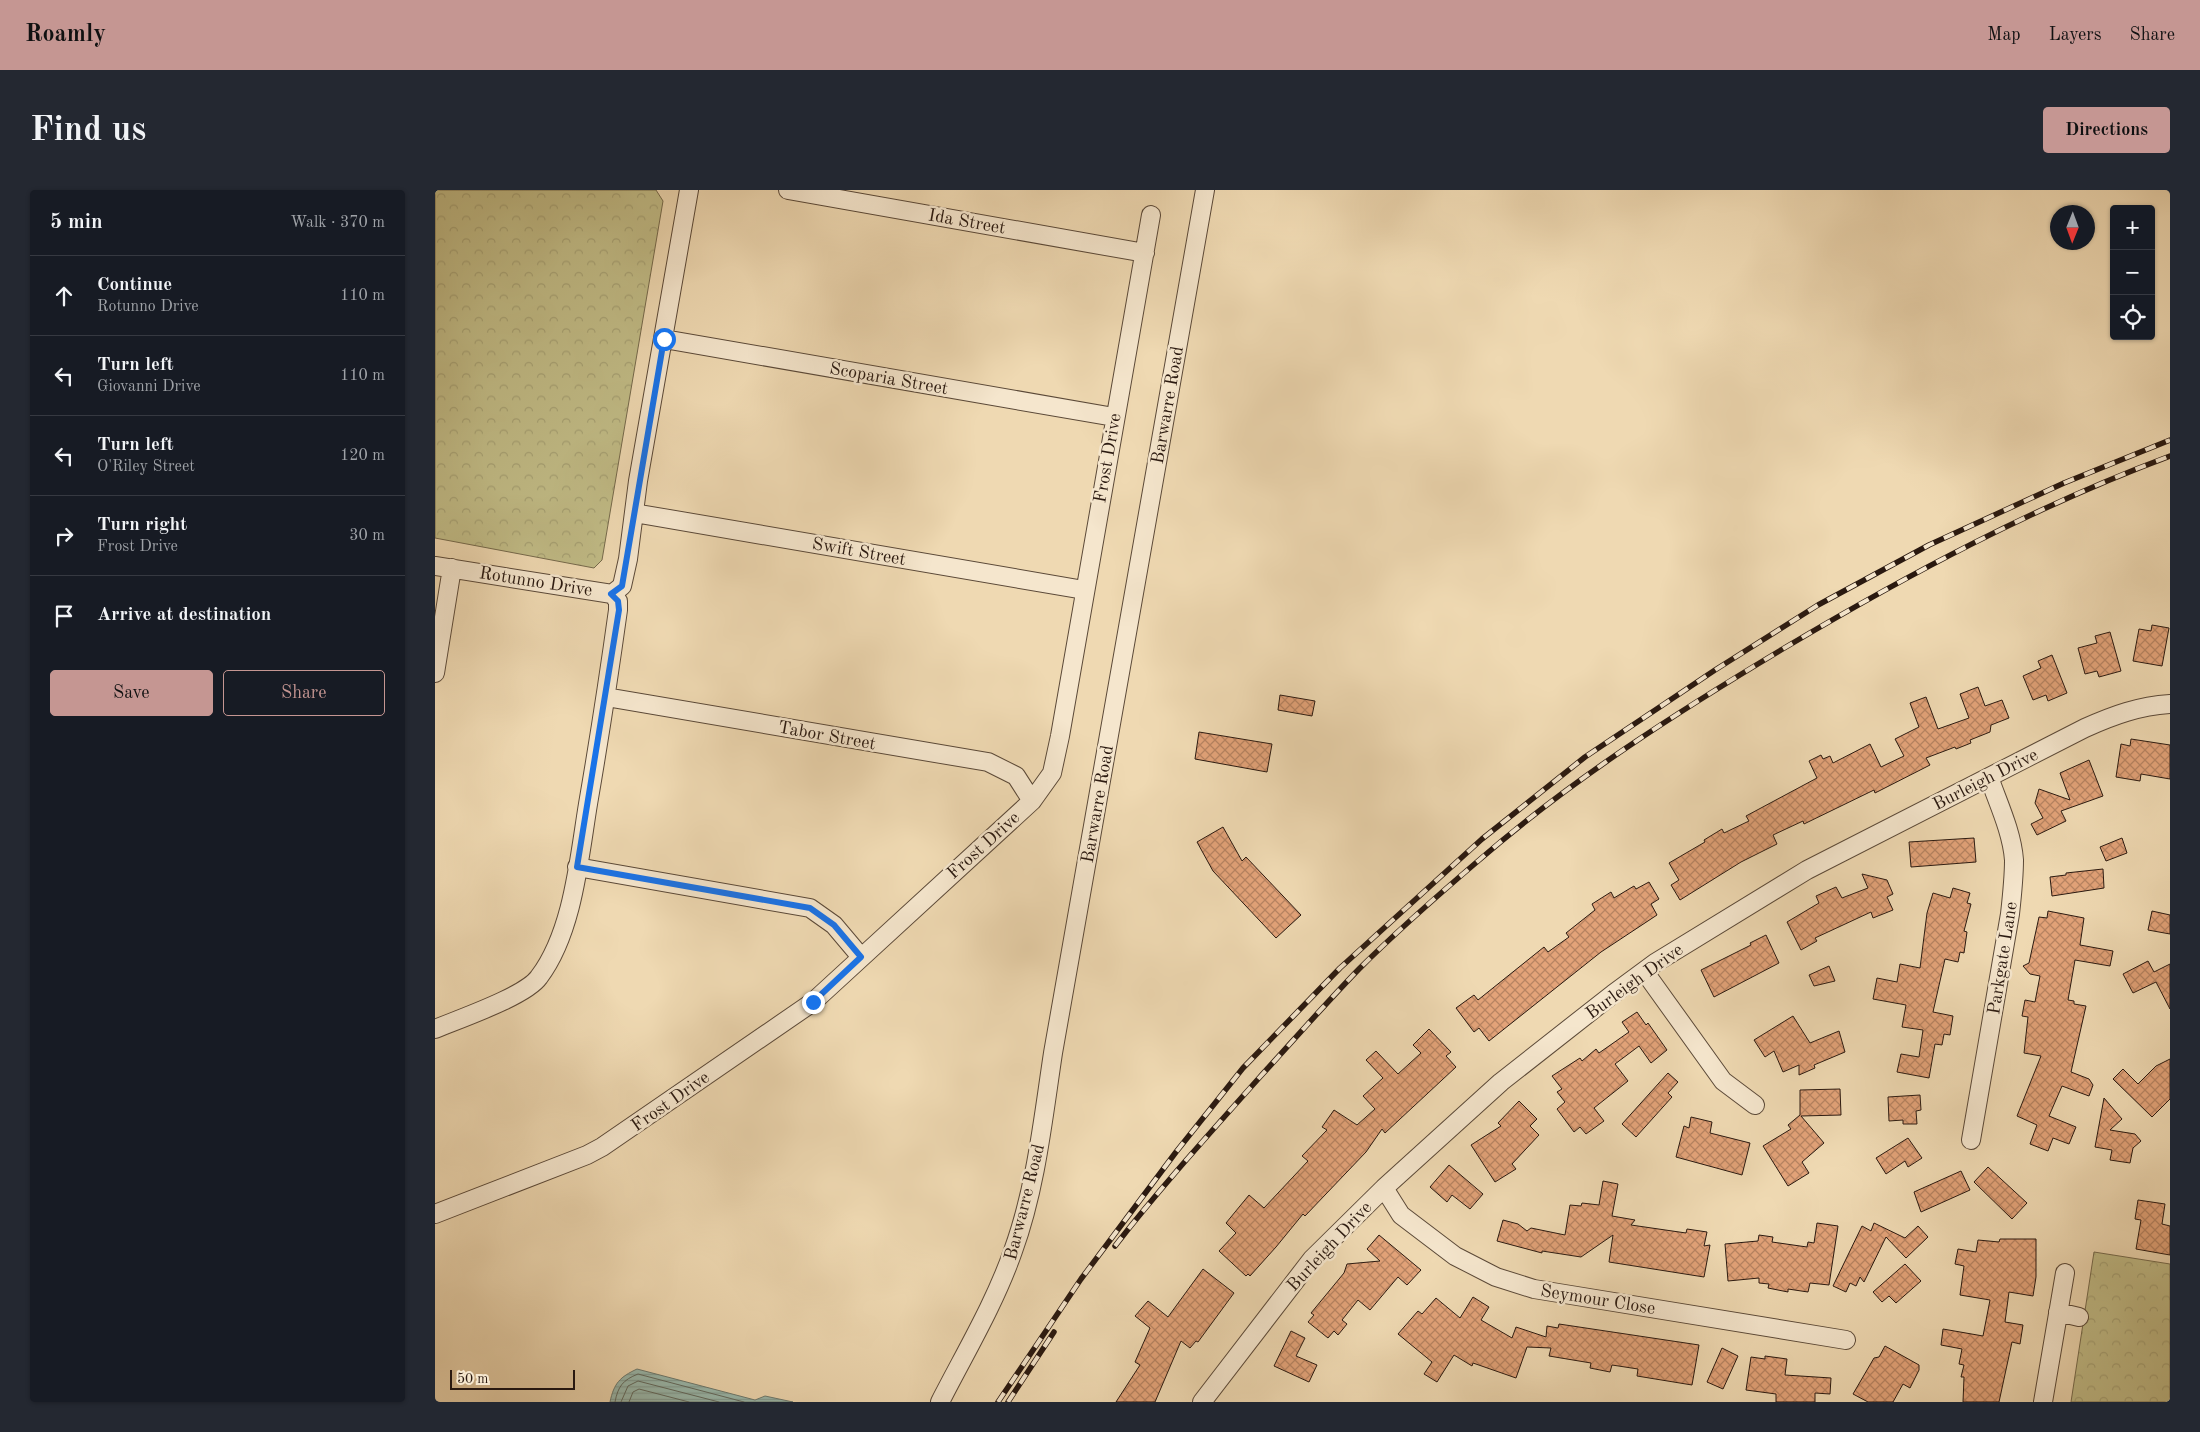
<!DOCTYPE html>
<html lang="en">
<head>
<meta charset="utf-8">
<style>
	body { margin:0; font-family:"Old Standard TT",serif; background:#242831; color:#f1f3f6 }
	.controls { position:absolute; right:15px; top:15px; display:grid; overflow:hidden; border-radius:5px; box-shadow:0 1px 4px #0004 }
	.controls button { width:45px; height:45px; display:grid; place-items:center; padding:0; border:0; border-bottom:1px solid #363941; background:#171b24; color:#f1f3f6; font:25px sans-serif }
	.compass { position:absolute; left:1615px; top:15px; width:45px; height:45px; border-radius:50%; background:#171b24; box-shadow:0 1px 4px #0004; rotate:181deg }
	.scale { position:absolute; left:15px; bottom:12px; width:125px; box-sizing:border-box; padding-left:5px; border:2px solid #2a1910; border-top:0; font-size:14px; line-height:18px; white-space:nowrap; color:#2a1910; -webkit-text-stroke:4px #f5e6cd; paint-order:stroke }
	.stop { position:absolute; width:15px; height:15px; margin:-11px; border:4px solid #1a73e8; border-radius:50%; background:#fff }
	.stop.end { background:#1a73e8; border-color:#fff; box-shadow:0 1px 5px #0008 }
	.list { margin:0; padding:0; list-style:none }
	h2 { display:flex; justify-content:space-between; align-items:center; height:65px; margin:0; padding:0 20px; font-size:21px }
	h2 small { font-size:16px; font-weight:400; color:#9ea1a6 }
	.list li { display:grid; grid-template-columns:32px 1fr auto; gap:15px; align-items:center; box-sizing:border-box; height:80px; padding:0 20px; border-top:1px solid #363941 }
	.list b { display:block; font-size:19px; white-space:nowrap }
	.list p { margin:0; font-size:16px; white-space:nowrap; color:#9ea1a6 }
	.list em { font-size:16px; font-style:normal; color:#9ea1a6 }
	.actions { display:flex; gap:10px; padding:15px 20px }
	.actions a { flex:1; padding:11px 0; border:1px solid #c59692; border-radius:5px; text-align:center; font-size:18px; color:#c59692 }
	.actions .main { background:#c59692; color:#111 }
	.icon { flex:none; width:28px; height:28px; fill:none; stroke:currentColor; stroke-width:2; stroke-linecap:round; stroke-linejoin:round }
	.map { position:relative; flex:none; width:1735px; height:1212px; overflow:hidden; border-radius:5px }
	header { display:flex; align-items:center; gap:30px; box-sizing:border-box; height:70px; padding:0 25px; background:#c59692; color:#111 }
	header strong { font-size:24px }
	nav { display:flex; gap:28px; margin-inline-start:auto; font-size:18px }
	.intro { display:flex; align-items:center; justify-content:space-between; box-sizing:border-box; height:120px; padding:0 30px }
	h1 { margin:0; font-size:35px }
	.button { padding:12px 22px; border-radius:5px; background:#c59692; color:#111; font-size:18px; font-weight:700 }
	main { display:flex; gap:30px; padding:0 30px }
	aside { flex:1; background:#171b24; border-radius:5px; box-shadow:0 1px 4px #0004 }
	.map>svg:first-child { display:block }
	.park { fill:url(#park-crowns); stroke:#766a4c }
	.water { fill:url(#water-rules); stroke:#6d7a6f }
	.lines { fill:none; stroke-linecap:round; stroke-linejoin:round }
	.shore { stroke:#626a5f; stroke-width:1 }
	.building { fill:url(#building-cross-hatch); stroke:#2a1910 }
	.minor-casing { stroke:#5b4938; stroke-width:20 }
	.minor { stroke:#f5e6cd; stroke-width:18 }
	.rail-casing { stroke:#2a1910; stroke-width:5.5 }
	.rail { stroke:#f5e6cd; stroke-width:4; stroke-dasharray:11; stroke-linecap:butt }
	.route { stroke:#1a73e8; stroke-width:6 }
	.labels { text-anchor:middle; stroke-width:5; stroke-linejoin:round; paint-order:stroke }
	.street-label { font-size:18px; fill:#2a1910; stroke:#f5e6cd }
</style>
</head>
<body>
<header>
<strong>Roamly</strong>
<nav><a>Map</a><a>Layers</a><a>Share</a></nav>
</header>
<div class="intro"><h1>Find us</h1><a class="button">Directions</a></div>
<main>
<aside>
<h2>5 min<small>Walk · 370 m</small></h2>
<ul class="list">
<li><svg class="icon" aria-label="ahead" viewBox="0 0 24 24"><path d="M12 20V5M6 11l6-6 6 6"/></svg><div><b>Continue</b><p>Rotunno Drive</p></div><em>110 m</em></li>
<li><svg class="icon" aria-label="left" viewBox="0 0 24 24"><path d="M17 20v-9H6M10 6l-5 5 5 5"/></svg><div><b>Turn left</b><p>Giovanni Drive</p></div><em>110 m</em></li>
<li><svg class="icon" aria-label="left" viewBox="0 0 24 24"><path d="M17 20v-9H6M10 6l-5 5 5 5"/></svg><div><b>Turn left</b><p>O'Riley Street</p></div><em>120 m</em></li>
<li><svg class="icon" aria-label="right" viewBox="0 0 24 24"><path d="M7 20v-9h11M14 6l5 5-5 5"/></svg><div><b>Turn right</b><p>Frost Drive</p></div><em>30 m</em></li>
<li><svg class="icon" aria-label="arrive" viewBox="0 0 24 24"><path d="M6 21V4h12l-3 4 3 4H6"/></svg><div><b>Arrive at destination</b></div></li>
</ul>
<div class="actions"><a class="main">Save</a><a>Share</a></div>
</aside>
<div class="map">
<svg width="1735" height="1212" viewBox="0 0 1735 1212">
	<defs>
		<pattern id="park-crowns" width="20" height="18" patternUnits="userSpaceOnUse" patternTransform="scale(1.25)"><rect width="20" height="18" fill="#c1bc87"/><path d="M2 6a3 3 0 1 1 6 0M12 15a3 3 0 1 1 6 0" fill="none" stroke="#a6a174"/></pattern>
		<pattern id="water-rules" width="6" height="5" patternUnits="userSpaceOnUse" patternTransform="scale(1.25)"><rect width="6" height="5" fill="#9abaae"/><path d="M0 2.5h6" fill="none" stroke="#859f95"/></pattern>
		<pattern id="building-cross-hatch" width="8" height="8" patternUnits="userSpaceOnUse" patternTransform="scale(1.25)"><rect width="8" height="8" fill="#e3a379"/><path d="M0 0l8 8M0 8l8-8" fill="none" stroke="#b88462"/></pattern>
	</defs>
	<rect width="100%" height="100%" fill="#efd9b2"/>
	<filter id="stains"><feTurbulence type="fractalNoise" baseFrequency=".004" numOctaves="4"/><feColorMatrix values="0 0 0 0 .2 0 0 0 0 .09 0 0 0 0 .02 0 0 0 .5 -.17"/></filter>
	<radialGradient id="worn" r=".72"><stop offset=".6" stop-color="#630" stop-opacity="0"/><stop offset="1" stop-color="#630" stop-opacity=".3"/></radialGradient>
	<path class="park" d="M0 0H221L228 11 167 370 159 378 0 348Z
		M1659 1062 1735 1074V1212H1636Z"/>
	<path class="water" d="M202 1179 320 1210 330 1206 358 1212H175C179 1193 185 1187 202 1179Z"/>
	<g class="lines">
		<path class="shore" d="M180 1212C183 1196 188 1190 203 1184L309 1212
			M186 1212 193 1196 203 1191 284 1212
			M194 1212 198 1202 204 1199 254 1212"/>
	</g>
	<path class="building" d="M1717 435 1734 438 1727 476 1698 471 1704 439 1716 441Z
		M1675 442 1686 481 1664 487 1662 481 1650 484 1643 458 1662 453 1660 446Z
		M1617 465 1632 503 1613 511 1611 505 1598 510 1588 486 1606 478 1603 471Z
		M1543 497 1550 516 1567 510 1574 528 1556 535 1555 542 1535 550 1536 553 1521 559 1520 557 1491 568 1495 575 1440 603 1439 600 1369 634 1368 631 1338 645 1342 654 1306 672 1245 710 1236 695 1244 690 1234 673 1270 652 1269 650 1287 639 1289 643 1314 631 1311 626 1382 588 1374 571 1386 565 1388 569 1395 566 1398 573 1435 554 1446 577 1469 566 1460 549 1484 537 1475 513 1491 507 1503 539 1534 528 1525 504Z
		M845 505 880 511 877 526 843 520Z
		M764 542 837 554 832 582 760 569Z
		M1696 549 1735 555V589L1706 584 1705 591 1681 587 1686 554 1695 556Z
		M1654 570 1668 606 1626 621 1631 631 1602 645 1596 634 1608 628 1600 613 1604 599 1635 610 1625 583Z
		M788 637 807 671 811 667 866 725 841 748 778 681 762 652Z
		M1539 648 1541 672 1476 677 1474 652Z
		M1687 648 1692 663 1671 671 1665 657Z
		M1668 679 1669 698 1617 706 1615 687 1631 685V683Z
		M1427 684 1452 690 1458 704 1452 707 1458 720 1438 728 1436 722 1380 748 1382 751 1366 760 1352 732 1384 713 1381 706 1401 697 1407 708 1433 698Z
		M1214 692 1224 709 1216 714 1222 725 1166 762 1054 851 1044 838 1039 842 1021 818 1039 805 1043 810 1109 757 1113 762 1134 747 1131 743 1160 720 1157 714 1176 702 1179 708 1199 696 1201 699Z
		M1518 698 1535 703 1532 713 1536 714 1529 741 1532 742 1529 763 1525 762 1523 772 1510 769 1498 822 1518 826 1515 845 1509 844 1507 855 1500 854 1494 888 1462 882 1466 864 1484 867 1488 840 1467 837 1471 815 1438 809 1442 788 1462 792 1465 774 1485 778 1492 723 1498 703 1515 708Z
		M1613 721 1649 728 1645 755 1678 761 1675 776 1640 770 1633 810 1639 811V814L1651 816 1636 882 1654 889 1658 895 1654 906 1627 896 1614 926 1641 937 1634 954 1618 948 1613 961 1595 954 1602 935 1582 926 1606 866 1589 863 1593 827 1587 826 1590 810 1600 812 1605 786 1595 784 1588 776 1594 773 1604 727 1612 728Z
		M1717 721 1735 725V744L1713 740Z
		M1331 745 1344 773 1279 807 1266 780 1316 755 1315 753Z
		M1713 771 1719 782 1735 774V819L1721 792 1698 803 1688 784Z
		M1394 776 1400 791 1379 796 1374 785Z
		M1202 822 1211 835 1213 833 1232 860 1216 873 1204 856 1180 874 1193 891 1159 918 1169 931 1151 944 1145 937 1139 942 1122 919 1130 912 1122 902 1127 899 1117 886 1145 868 1147 871 1161 859 1164 863 1194 842 1187 832Z
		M1358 826 1375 853 1404 841 1410 862 1379 875 1380 878 1364 885V875L1348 882 1339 861 1330 867 1319 850Z
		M994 839 1016 862 1011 866 1021 877 950 943 947 939 931 962 870 1026 868 1024 841 1057 815 1086 813 1084 811 1086 784 1061 801 1043 791 1033 814 1005 829 1018 873 971 867 966 892 940 887 937 899 920 922 935 940 919 928 906 948 888 931 870 941 861 963 884 986 863 978 855Z
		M1735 869V909L1717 927 1678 889 1688 879 1703 894 1721 876Z
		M1233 883 1243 892 1233 903 1237 907 1201 947 1187 934Z
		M1405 899 1406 925 1366 926 1389 953 1367 972 1374 983 1353 996 1328 956 1356 939 1353 935 1365 925V900Z
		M1485 905 1486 920 1481 921 1482 934H1468V930L1454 931 1453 907Z
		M1669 908 1687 929 1675 940 1700 944 1706 951 1698 958 1695 973 1675 970 1677 960 1660 957Z
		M1084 911 1102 929 1095 936 1104 945 1077 974 1081 979 1060 992 1036 955 1066 936 1063 933Z
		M1256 927 1277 932 1275 943 1315 953 1307 985 1241 967 1249 936 1254 938Z
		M1473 948 1487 968 1473 977 1470 971 1451 984 1441 968Z
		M1014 975 1048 1004 1035 1019 1017 1005 1012 1012 995 997Z
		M1553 977 1592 1013 1577 1029 1539 992Z
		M1526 981 1535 1000 1486 1022 1479 1002Z
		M1168 991 1183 994 1177 1026 1200 1030 1196 1035 1251 1043 1252 1039 1272 1042 1269 1056 1275 1055 1269 1087 1174 1072 1178 1045 1146 1067 1107 1061V1063L1062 1051 1068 1030 1083 1034 1092 1041 1096 1038 1130 1045 1135 1015 1146 1016 1147 1013 1164 1015Z
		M1703 1010 1730 1014 1727 1034 1735 1036V1065L1701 1059 1706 1030 1700 1029Z
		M1382 1033 1403 1036 1394 1095 1375 1093 1373 1102 1353 1099V1102L1333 1098 1334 1094 1324 1093V1088L1293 1091 1290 1054 1323 1051 1324 1045 1338 1047 1337 1052 1372 1057 1373 1052 1379 1053Z
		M1439 1033 1470 1048 1483 1036 1493 1047 1471 1068 1451 1047 1429 1092 1425 1087 1421 1096 1415 1093 1411 1102 1398 1096 1427 1036 1436 1041Z
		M944 1045 986 1080 972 1095 963 1087 935 1120 923 1110 907 1130 912 1134 903 1145 899 1141 893 1148 873 1132 879 1125 876 1123 909 1083 912 1074 945 1071 932 1059Z
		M1565 1049H1601V1087L1598 1106 1574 1102 1570 1132 1588 1135 1585 1154 1577 1152 1564 1212H1528L1529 1187H1526L1529 1175 1524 1174 1527 1159 1506 1155 1508 1139 1548 1146 1555 1110 1525 1105 1529 1076 1520 1074 1523 1059 1541 1062 1543 1050 1564 1052Z
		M1470 1074 1486 1091 1461 1113 1454 1106 1447 1112 1438 1102Z
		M768 1079 799 1103 763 1152 761 1151 755 1158 746 1151 720 1212H681L705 1175 700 1172 715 1138 700 1126 713 1111 733 1127Z
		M1038 1107 1054 1117 1046 1130 1077 1148 1081 1137 1111 1147 1112 1136 1123 1138 1124 1134 1264 1155 1257 1195 1202 1186 1203 1179 1177 1175 1175 1182 1155 1178 1156 1173 1114 1166 1116 1158 1092 1157 1081 1188 1038 1173 1037 1176 1019 1165 1002 1192 989 1184 997 1172 963 1144 983 1121 987 1124 1001 1108 1025 1128Z
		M856 1141 870 1148 861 1166 882 1175 874 1192 839 1176Z
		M1450 1156 1484 1175V1180L1475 1198 1468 1194 1458 1212H1433L1418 1204 1439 1168 1444 1167Z
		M1287 1158 1303 1166 1288 1199 1272 1192Z
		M1330 1166 1352 1169 1350 1185 1396 1188 1395 1204 1380 1203V1212H1341V1204L1311 1200 1316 1167 1330 1169Z"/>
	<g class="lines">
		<defs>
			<path id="minor" d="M353 0 710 63
				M229 149 679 227
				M199 323 649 400
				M0 376 177 404 187 396 193 369 203 291 254 0
				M0 483 17 378
				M171 507 553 572 581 586 597 611
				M142 677 375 718 399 735 426 767
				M1209 781 1288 891 1320 915
				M0 839C24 829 91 806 104 787 138 742 144 669 153 614 164 550 174 485 183 420V411L177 404
				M1536 950 1575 724C1577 706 1579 688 1579 670 1577 642 1563 613 1554 587
				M949 998 966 1025 1020 1066 1061 1087 1099 1099 1411 1150
				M0 1024 152 965 167 957 378 812 597 611 617 583 625 546 716 25
				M1623 1122 1644 1127
				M505 1212C530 1163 560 1113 578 1061 601 998 608 929 618 863L770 0
				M767 1212 877 1069 949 998 1066 892 1178 804 1220 773 1372 680 1650 538C1679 525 1704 516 1735 514
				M1608 1212 1630 1083"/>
		</defs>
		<use href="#minor" class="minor-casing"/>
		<use href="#minor" class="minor"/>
		<defs>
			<path id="rail" d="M680 1056C725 998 775 943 824 888 857 852 890 814 924 779 961 742 1002 706 1043 671 1137 589 1244 521 1351 457 1474 384 1601 316 1735 266
				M563 1212 646 1089 741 962 808 878 905 778 1047 649 1150 567 1280 480 1383 415 1494 355 1629 293 1735 250
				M573 1212 619 1142"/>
		</defs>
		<use href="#rail" class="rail-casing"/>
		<use href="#rail" class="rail"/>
	</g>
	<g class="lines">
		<path class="route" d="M229 149 187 396 176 404 183 411 184 420 142 677 375 718 399 735 426 767 378 812"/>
	</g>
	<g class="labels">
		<g class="street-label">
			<text transform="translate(532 31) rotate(10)" y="6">Ida Street</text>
			<text transform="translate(454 188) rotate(10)" y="6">Scoparia Street</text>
			<text transform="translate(732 215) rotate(-80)" y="6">Barwarre Road</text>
			<text transform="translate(672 268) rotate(-80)" y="6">Frost Drive</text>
			<text transform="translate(424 361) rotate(10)" y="6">Swift Street</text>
			<text transform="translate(101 391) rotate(9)" y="6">Rotunno Drive</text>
			<text transform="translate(392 545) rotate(10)" y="6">Tabor Street</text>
			<text transform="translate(1550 589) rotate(-27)" y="6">Burleigh Drive</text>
			<text transform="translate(662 614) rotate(-80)" y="6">Barwarre Road</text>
			<text transform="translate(548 655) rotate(-42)" y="6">Frost Drive</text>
			<text transform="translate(1567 768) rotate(-81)" y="6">Parkgate Lane</text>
			<text transform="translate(1199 791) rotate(-36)" y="6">Burleigh Drive</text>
			<text transform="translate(235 911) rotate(-35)" y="6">Frost Drive</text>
			<text transform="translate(589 1012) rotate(-76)" y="6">Barwarre Road</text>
			<text transform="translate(894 1056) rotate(-47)" y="6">Burleigh Drive</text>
			<text transform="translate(1163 1109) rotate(9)" y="6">Seymour Close</text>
		</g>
	</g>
	<rect width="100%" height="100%" filter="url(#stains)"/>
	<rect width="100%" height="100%" fill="url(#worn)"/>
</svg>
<div class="controls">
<button>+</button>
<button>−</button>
<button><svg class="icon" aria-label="locate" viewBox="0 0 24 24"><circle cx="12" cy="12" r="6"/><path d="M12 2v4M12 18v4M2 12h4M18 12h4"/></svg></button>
</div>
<svg class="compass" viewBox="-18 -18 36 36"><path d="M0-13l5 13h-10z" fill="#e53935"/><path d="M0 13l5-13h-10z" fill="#9ea1a6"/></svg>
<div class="scale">50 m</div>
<div class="stop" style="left:229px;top:149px"></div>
<div class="stop end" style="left:378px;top:812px"></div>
</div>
</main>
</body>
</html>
